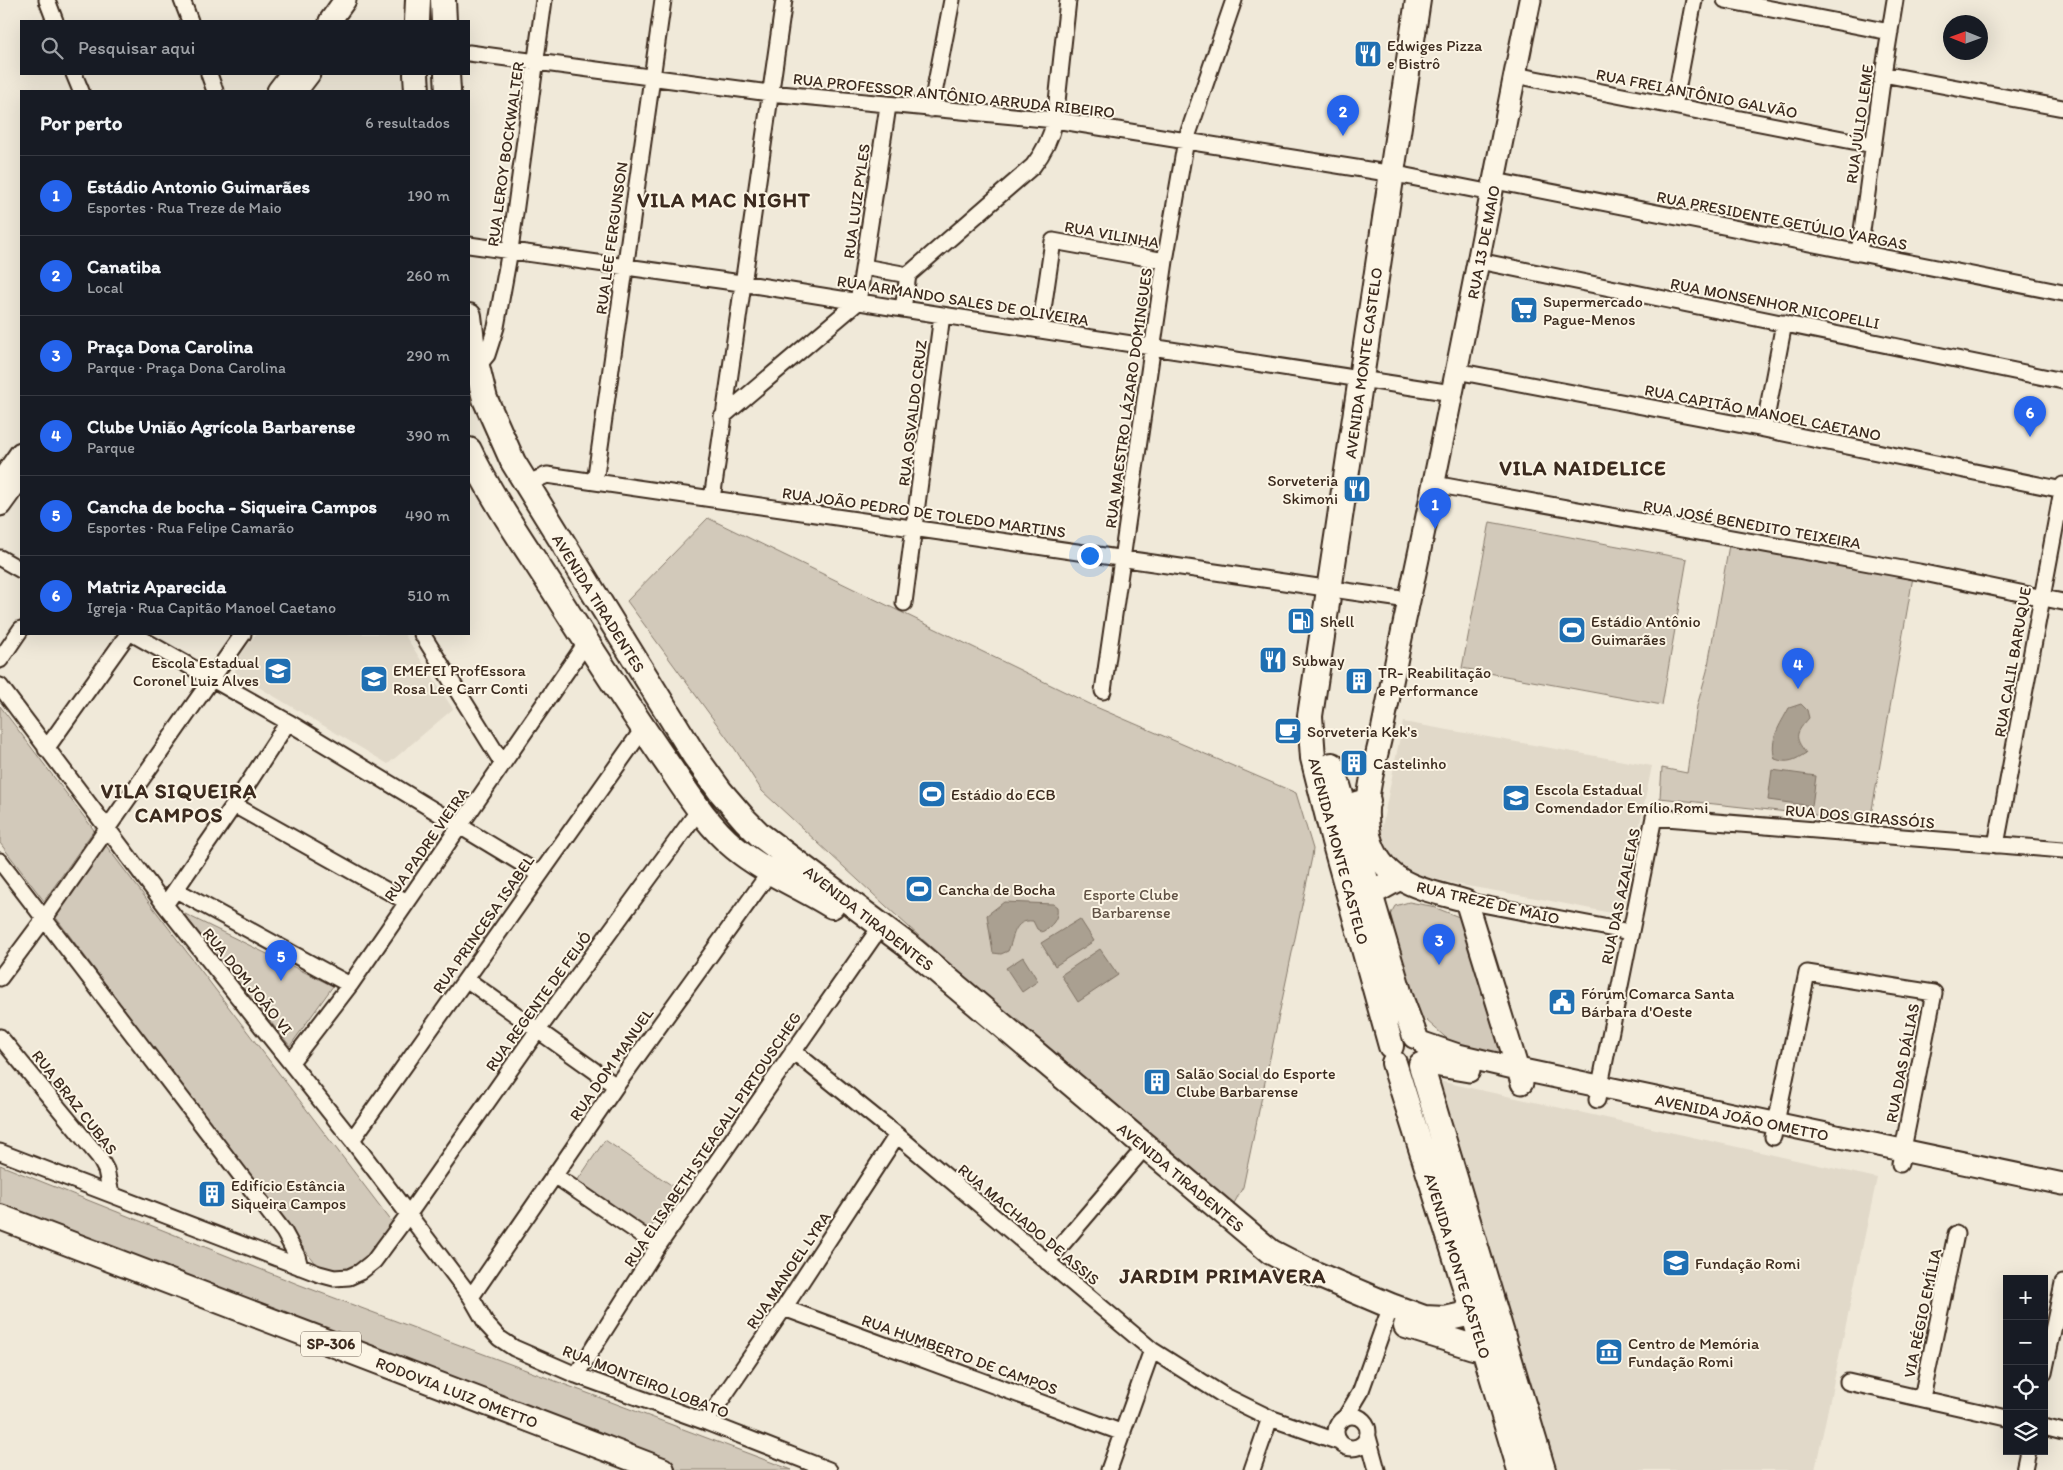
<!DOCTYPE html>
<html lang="pt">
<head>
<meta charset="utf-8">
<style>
	body { margin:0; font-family:Itim,sans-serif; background:#242831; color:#f1f3f6 }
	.controls { position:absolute; right:15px; bottom:15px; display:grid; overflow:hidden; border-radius:0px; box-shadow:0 5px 20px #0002 }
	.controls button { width:45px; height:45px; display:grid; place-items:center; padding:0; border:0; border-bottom:1px solid #363941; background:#171b24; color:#f1f3f6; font:25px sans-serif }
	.compass { position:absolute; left:1943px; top:15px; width:45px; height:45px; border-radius:50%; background:#171b24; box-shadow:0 5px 20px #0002; rotate:271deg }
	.you { position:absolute; left:1089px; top:555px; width:18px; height:18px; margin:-12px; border:4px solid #fff; border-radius:50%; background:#1a73e8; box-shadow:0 0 0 8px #1a73e833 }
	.badge { display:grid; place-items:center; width:32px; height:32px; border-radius:50%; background:#2563eb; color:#fff; font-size:16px; font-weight:700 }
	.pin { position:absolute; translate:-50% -41px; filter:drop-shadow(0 1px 2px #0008) }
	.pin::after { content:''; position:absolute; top:26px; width:18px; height:15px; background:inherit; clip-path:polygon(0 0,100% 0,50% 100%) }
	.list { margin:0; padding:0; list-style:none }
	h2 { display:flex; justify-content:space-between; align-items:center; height:65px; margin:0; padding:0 20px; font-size:21px }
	h2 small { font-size:16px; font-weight:400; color:#9ea1a6 }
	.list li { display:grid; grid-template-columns:32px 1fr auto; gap:15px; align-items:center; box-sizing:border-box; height:80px; padding:0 20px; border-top:1px solid #363941 }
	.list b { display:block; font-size:19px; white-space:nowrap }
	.list p { margin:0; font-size:16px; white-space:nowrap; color:#9ea1a6 }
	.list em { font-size:16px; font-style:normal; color:#9ea1a6 }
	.icon { flex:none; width:28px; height:28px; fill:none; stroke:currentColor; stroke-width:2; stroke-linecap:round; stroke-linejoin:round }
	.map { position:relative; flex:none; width:2063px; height:1470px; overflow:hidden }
	.search { position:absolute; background:#171b24; box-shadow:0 5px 20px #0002; left:20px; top:20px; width:450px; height:55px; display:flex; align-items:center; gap:12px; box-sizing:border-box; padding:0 18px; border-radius:0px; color:#9ea1a6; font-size:19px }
	.panel { position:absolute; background:#171b24; box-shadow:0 5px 20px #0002; left:20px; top:90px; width:450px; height:545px; border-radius:0px }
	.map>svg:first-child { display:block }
	.built { fill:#e1d9c9 }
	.green { fill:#d2c9ba; stroke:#867a6c }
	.water { fill:#aaa091; stroke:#7e7163 }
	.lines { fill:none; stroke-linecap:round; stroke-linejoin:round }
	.street-casing { stroke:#3b2a1e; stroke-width:19 }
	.secondary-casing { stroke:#3b2a1e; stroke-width:25 }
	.primary-casing { stroke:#3b2a1e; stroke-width:28 }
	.street { stroke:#fcf5e5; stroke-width:15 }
	.secondary { stroke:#fcf5e5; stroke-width:21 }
	.primary { stroke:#fcf5e5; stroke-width:24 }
	.labels { text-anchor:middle; stroke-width:4; stroke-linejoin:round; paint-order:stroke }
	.shield { fill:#fcf5e5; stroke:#75675a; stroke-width:1 }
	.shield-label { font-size:15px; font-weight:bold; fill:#3b2a1e }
	.poi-label { font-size:16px; fill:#3b2a1e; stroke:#fcf5e5; text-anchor:start }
	.street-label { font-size:16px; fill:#3b2a1e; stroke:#fcf5e5 }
	.park-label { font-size:16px; fill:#615245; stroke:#fcf5e5 }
	.district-label { font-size:21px; font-weight:bold; letter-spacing:1px; fill:#3b2a1e; stroke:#fcf5e5 }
</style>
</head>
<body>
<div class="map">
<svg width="2063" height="1470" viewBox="0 0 2063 1470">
	<rect width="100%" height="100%" fill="#f0e9d9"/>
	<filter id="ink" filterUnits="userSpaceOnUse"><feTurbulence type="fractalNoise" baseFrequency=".02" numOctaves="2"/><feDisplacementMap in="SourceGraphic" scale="10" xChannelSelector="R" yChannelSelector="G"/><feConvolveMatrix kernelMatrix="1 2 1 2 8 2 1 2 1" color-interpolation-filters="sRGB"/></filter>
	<g filter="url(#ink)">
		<path class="built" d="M256 634H404L453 709 388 764 235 673 236 661Z
			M1403 722 1652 766 1621 915 1536 898 1461 885 1408 873 1390 855 1384 842 1381 831Z
			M1439 1081 1877 1178 1815 1470H1555Z"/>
		<path class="green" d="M708 518 1096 707 1296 793 1313 849 1312 857 1243 1187 1232 1207 1077 1079 899 918 762 791 735 749 627 601Z
			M1490 522 1687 559 1662 705 1462 668Z
			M1729 545 1913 577 1870 821 1660 798 1662 768 1687 773 1697 706 1707 671Z
			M0 706 94 830 44 901 0 843Z
			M104 843 392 1222C380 1239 359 1275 335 1272 329 1271 322 1267 316 1265L54 915Z
			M1409 902 1431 906 1459 917 1502 1053 1453 1044 1417 1012 1390 915 1395 906Z
			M183 913 333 986 290 1046Z
			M605 1140 677 1189 647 1233 575 1184Z
			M0 1165 300 1285 792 1470H677L0 1205Z"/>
		<path class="water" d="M1801 704 1807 710 1809 718C1796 733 1793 736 1806 753 1795 760 1788 764 1775 759 1769 739 1780 725 1789 708Z
			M1772 770 1816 776 1812 806 1768 800Z
			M1004 902 1053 904 1057 907C1059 919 1052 926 1042 932L1037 929 1033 921C1013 919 1014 938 1008 951L1001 954 993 953 987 915Z
			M1080 919 1094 941 1055 966 1041 943Z
			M1100 949 1118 975 1078 1002 1061 975Z
			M1023 957 1038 981 1022 992 1006 968Z"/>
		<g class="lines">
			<defs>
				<path id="street" d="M47 0 55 21
					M182 0 190 21
					M1725 0 1890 32
					M469 53 770 93 1055 120 1406 176 1492 193
					M74 74 81 91
					M209 74 215 91
					M1883 74 2063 108
					M1515 75 1873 145
					M1674 106 1694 0
					M931 109 952 0
					M1495 181 2063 293
					M469 245 741 283 903 309 1452 393
					M1859 253 1883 74 1895 0
					M1479 261 2063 381
					M864 267 908 275
					M903 309 908 275 1033 166C1045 151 1051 138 1055 120L1068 0
					M1040 330 1053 241 1165 261
					M477 367 487 355 496 327 510 250 544 0
					M1456 371 1764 429 2063 490
					M722 417 858 302 888 106
					M1764 429 1784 323
					M595 482 663 0
					M526 484 547 475 1408 600
					M1434 484 1919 572 2063 602
					M712 499 784 0
					M0 558 21 570
					M904 603 942 315
					M133 634 288 722 539 874
					M422 634 503 764
					M0 660 21 629
					M0 686 165 905 352 1140 471 1297 487 1325 499 1338 514 1348 576 1375 706 1422 829 1470
					M1103 691 1165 261 1186 140 1234 0
					M46 749 128 634
					M234 805 407 902
					M1996 845 2063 485
					M0 861 284 1232 297 1256 300 1267
					M176 890 350 985
					M1466 901 1630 932
					M165 905 234 805 288 722
					M0 978 44 919 243 634
					M466 979 616 1086
					M0 1037 99 1157 106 1170 111 1194
					M793 1051 897 1135 1152 1350 1223 1395 1270 1418 1339 1442
					M291 1062 350 985 586 643
					M1597 1100 1654 817 2063 850
					M1773 1137 1807 973 1934 993 1900 1164
					M352 1140 643 729
					M0 1152 319 1274 334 1278 349 1277 360 1272 374 1261 408 1215 538 1030 699 810
					M554 1175 658 1246
					M1047 1262 1145 1147
					M471 1297 616 1086 775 865
					M784 1308 1123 1433
					M2044 1373 2063 1283
					M576 1375 658 1246 881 926
					M1848 1382 2007 1418
					M1922 1398 1956 1234
					M1336 1432a16 16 0 1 1 32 0a16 16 0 1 1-32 0Z
					M1345 1418 1360 1393 1391 1306
					M706 1422 784 1308 897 1135
					M2044 1427 2063 1432
					M1368 1437 1377 1470
					M1109 1470 1152 1350
					M1252 1470 1270 1418
					M2024 1470 2028 1451"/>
				<path id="secondary" d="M330 21 345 0
					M278 91 291 74
					M296 91 309 74
					M0 483 21 453
					M0 505 21 476
					M1423 1043 1458 1055 1518 1069 2063 1184
					M1422 1063 1469 1071
					M1522 1083 1466 901C1425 889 1383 886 1370 837 1362 804 1374 768 1381 736 1391 686 1401 637 1412 587 1454 392 1490 196 1530 0"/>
				<path id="primary" d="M443 0 444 21
					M417 21 418 0
					M416 74 417 91
					M447 74 448 91
					M469 316 473 350 485 399 513 462 694 755 720 791 745 820 760 835 907 945 1271 1252 1306 1270 1391 1306 1424 1318 1445 1319 1494 1308
					M469 450C495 505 531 553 563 605 597 658 631 711 667 763 687 792 707 825 735 848 764 872 800 886 832 906
					M1332 765 1402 1002 1415 1036
					M1343 808 1368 801
					M1370 894 1397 879
					M1391 1046 1334 841 1313 758 1310 716 1418 0
					M1394 1063 1473 1312 1520 1470
					M1421 1065 1543 1470
					M0 1217 662 1470
					M1406 1326 1473 1347 1484 1348 1504 1343"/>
			</defs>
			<use href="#street" class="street-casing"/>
			<use href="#secondary" class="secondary-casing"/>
			<use href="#primary" class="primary-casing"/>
			<use href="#street" class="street"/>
			<use href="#secondary" class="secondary"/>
			<use href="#primary" class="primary"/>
		</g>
	</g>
	<defs>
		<symbol id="restaurant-square" viewBox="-11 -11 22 22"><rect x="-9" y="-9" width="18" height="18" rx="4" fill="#1f6fb2" stroke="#fcf5e5"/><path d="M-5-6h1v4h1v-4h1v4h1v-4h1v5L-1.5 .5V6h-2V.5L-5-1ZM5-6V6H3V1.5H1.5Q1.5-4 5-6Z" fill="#fff"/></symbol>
		<symbol id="supermarket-square" viewBox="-11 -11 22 22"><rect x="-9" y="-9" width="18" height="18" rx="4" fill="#1f6fb2" stroke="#fcf5e5"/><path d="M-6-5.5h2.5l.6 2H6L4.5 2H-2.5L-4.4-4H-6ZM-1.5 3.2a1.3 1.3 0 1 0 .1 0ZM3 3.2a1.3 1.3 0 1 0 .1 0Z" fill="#fff"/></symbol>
		<symbol id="fuel-square" viewBox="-11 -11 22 22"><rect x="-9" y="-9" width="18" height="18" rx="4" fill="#1f6fb2" stroke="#fcf5e5"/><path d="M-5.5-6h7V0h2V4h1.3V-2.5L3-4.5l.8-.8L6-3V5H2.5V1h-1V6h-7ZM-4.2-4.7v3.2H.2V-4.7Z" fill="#fff"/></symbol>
		<symbol id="stadium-square" viewBox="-11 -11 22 22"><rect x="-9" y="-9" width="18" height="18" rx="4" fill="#1f6fb2" stroke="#fcf5e5"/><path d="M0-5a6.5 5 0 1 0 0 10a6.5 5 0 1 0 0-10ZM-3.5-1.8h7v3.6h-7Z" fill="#fff"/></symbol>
		<symbol id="school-square" viewBox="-11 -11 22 22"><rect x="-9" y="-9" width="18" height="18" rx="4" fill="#1f6fb2" stroke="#fcf5e5"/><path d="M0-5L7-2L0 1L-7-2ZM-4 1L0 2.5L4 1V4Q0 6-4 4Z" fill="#fff"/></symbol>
		<symbol id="building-square" viewBox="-11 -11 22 22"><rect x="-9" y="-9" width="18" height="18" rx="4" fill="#1f6fb2" stroke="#fcf5e5"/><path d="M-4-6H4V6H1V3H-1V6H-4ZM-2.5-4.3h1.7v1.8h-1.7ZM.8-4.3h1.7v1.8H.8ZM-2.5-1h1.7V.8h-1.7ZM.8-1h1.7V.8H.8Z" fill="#fff"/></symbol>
		<symbol id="cafe-square" viewBox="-11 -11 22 22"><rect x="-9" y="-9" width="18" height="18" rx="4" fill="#1f6fb2" stroke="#fcf5e5"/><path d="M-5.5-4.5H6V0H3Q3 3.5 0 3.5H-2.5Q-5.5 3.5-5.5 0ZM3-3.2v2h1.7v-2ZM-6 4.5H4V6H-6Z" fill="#fff"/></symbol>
		<symbol id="civic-square" viewBox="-11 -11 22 22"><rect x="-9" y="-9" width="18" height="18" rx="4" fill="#1f6fb2" stroke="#fcf5e5"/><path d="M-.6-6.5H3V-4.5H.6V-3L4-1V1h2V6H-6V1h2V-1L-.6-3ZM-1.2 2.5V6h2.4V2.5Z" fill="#fff"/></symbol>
		<symbol id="museum-square" viewBox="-11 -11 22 22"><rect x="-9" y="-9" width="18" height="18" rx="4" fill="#1f6fb2" stroke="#fcf5e5"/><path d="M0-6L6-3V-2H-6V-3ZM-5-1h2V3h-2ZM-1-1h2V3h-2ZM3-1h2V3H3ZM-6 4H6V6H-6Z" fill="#fff"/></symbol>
	</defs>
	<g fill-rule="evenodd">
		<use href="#restaurant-square" x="1352" y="38" width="32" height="32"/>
		<use href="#supermarket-square" x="1508" y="294" width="32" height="32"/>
		<use href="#restaurant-square" x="1341" y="473" width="32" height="32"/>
		<use href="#fuel-square" x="1285" y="605" width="32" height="32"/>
		<use href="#stadium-square" x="1556" y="614" width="32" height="32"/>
		<use href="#restaurant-square" x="1257" y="644" width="32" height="32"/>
		<use href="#school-square" x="262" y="655" width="32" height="32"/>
		<use href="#school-square" x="358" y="663" width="32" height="32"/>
		<use href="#building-square" x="1343" y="665" width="32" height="32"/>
		<use href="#cafe-square" x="1272" y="715" width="32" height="32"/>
		<use href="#building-square" x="1338" y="747" width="32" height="32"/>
		<use href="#stadium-square" x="916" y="778" width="32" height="32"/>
		<use href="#school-square" x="1500" y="782" width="32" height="32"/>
		<use href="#stadium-square" x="903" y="873" width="32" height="32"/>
		<use href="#civic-square" x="1546" y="986" width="32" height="32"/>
		<use href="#building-square" x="1141" y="1066" width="32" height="32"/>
		<use href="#building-square" x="196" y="1178" width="32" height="32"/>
		<use href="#school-square" x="1660" y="1247" width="32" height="32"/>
		<use href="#museum-square" x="1593" y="1336" width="32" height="32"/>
	</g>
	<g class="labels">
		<rect class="shield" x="301" y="1331.5" width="60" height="25" rx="4"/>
		<g class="shield-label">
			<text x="331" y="1349">SP-306</text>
		</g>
		<g class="poi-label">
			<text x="1387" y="51">Edwiges Pizza<tspan x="1387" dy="18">e Bistrô</tspan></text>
			<text x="1543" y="307">Supermercado<tspan x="1543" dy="18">Pague-Menos</tspan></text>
			<text x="1338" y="486" text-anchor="end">Sorveteria<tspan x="1338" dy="18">Skimoni</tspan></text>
			<text x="1320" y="627">Shell</text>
			<text x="1591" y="627">Estádio Antônio<tspan x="1591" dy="18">Guimarães</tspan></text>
			<text x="1292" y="666">Subway</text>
			<text x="259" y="668" text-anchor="end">Escola Estadual<tspan x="259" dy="18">Coronel Luiz Alves</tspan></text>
			<text x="393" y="676">EMEFEI ProfEssora<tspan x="393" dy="18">Rosa Lee Carr Conti</tspan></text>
			<text x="1378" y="678">TR- Reabilitação<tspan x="1378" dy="18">e Performance</tspan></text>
			<text x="1307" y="737">Sorveteria Kek's</text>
			<text x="1373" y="769">Castelinho</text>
			<text x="1535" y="795">Escola Estadual<tspan x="1535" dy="18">Comendador Emílio Romi</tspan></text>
			<text x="951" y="800">Estádio do ECB</text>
			<text x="938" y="895">Cancha de Bocha</text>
			<text x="1581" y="999">Fórum Comarca Santa<tspan x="1581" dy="18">Bárbara d'Oeste</tspan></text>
			<text x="1176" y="1079">Salão Social do Esporte<tspan x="1176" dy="18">Clube Barbarense</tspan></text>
			<text x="231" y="1191">Edifício Estância<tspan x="231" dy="18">Siqueira Campos</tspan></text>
			<text x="1695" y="1269">Fundação Romi</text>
			<text x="1628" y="1349">Centro de Memória<tspan x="1628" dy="18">Fundação Romi</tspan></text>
		</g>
		<g class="street-label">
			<text transform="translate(1697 93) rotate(11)" y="6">RUA FREI ANTÔNIO GALVÃO</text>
			<text transform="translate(954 95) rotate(6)" y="6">RUA PROFESSOR ANTÔNIO ARRUDA RIBEIRO</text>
			<text transform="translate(1859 124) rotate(-82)" y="6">RUA JÚLIO LEME</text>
			<text transform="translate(505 154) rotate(-82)" y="6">RUA LEROY BOCKWALTER</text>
			<text transform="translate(856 201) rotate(-82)" y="6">RUA LUIZ PYLES</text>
			<text transform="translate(1782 220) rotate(11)" y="6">RUA PRESIDENTE GETÚLIO VARGAS</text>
			<text transform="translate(1112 234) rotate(10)" y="6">RUA VILINHA</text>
			<text transform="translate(611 238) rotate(-82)" y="6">RUA LEE FERGUNSON</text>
			<text transform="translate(1483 242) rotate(-79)" y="6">RUA 13 DE MAIO</text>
			<text transform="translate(963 300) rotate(9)" y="6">RUA ARMANDO SALES DE OLIVEIRA</text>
			<text transform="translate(1775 303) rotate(11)" y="6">RUA MONSENHOR NICOPELLI</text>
			<text transform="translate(1363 363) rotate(-82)" y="6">AVENIDA MONTE CASTELO</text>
			<text transform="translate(1128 398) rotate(-82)" y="6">RUA MAESTRO LÁZARO DOMINGUES</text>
			<text transform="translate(1763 412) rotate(11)" y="6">RUA CAPITÃO MANOEL CAETANO</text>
			<text transform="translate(912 413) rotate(-83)" y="6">RUA OSVALDO CRUZ</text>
			<text transform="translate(924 512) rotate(8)" y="6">RUA JOÃO PEDRO DE TOLEDO MARTINS</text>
			<text transform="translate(1752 524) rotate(10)" y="6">RUA JOSÉ BENEDITO TEIXEIRA</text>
			<text transform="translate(599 603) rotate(58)" y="6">AVENIDA TIRADENTES</text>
			<text transform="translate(2012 662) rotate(-80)" y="6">RUA CALIL BARUQUE</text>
			<text transform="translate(1860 816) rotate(5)" y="6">RUA DOS GIRASSÓIS</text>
			<text transform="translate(426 844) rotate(-55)" y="6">RUA PADRE VIEIRA</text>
			<text transform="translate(1339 851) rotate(75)" y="6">AVENIDA MONTE CASTELO</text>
			<text transform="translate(1620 896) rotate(-78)" y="6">RUA DAS AZALEIAS</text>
			<text transform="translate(1488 902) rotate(13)" y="6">RUA TREZE DE MAIO</text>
			<text transform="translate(869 918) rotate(38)" y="6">AVENIDA TIRADENTES</text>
			<text transform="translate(483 924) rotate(-55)" y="6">RUA PRINCESA ISABEL</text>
			<text transform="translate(248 981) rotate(51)" y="6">RUA DOM JOÃO VI</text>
			<text transform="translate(538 1001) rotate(-54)" y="6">RUA REGENTE DE FEIJÓ</text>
			<text transform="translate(1902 1063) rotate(-79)" y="6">RUA DAS DÁLIAS</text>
			<text transform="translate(611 1064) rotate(-55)" y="6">RUA DOM MANUEL</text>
			<text transform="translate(75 1102) rotate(52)" y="6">RUA BRAZ CUBAS</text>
			<text transform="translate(1742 1117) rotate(12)" y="6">AVENIDA JOÃO OMETTO</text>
			<text transform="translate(712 1139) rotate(-56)" y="6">RUA ELISABETH STEAGALL PIRTOUSCHEG</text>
			<text transform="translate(1181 1177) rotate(40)" y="6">AVENIDA TIRADENTES</text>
			<text transform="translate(1029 1224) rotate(40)" y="6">RUA MACHADO DE ASSIS</text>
			<text transform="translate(1458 1266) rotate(73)" y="6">AVENIDA MONTE CASTELO</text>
			<text transform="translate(788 1270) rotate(-56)" y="6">RUA MANOEL LYRA</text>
			<text transform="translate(1922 1313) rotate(-78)" y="6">VIA RÉGIO EMÍLIA</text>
			<text transform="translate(960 1354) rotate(20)" y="6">RUA HUMBERTO DE CAMPOS</text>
			<text transform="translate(646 1381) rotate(21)" y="6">RUA MONTEIRO LOBATO</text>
			<text transform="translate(457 1392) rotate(21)" y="6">RODOVIA LUIZ OMETTO</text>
		</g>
		<g class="park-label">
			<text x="1131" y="900">Esporte Clube<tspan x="1131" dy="18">Barbarense</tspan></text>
		</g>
		<g class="district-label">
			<text x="724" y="207">VILA MAC NIGHT</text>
			<text x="1583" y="475">VILA NAIDELICE</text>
			<text x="179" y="798">VILA SIQUEIRA<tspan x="179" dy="24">CAMPOS</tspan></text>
			<text x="1223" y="1283">JARDIM PRIMAVERA</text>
		</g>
	</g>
</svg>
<div class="controls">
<button>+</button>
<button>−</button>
<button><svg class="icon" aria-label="locate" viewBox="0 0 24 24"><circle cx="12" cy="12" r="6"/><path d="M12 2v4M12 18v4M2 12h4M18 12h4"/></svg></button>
<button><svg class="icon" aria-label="layers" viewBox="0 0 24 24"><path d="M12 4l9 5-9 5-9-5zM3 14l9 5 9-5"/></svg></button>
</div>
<svg class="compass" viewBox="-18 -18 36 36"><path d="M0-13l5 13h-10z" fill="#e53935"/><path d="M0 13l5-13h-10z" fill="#9ea1a6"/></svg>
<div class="you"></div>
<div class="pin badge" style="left:1435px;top:529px">1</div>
<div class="pin badge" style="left:1343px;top:136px">2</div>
<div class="pin badge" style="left:1439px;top:965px">3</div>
<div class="pin badge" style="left:1798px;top:689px">4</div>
<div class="pin badge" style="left:281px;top:981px">5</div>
<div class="pin badge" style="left:2030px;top:437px">6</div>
<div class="search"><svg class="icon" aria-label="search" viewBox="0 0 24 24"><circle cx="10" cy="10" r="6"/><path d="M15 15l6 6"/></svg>Pesquisar aqui</div>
<section class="panel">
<h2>Por perto<small>6 resultados</small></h2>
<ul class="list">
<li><span class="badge">1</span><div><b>Estádio Antonio Guimarães</b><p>Esportes · Rua Treze de Maio</p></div><em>190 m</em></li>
<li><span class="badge">2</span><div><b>Canatiba</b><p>Local</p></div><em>260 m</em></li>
<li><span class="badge">3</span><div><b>Praça Dona Carolina</b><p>Parque · Praça Dona Carolina</p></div><em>290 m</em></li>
<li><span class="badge">4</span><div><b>Clube União Agrícola Barbarense</b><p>Parque</p></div><em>390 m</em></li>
<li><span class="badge">5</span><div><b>Cancha de bocha - Siqueira Campos</b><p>Esportes · Rua Felipe Camarão</p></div><em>490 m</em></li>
<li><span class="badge">6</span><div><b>Matriz Aparecida</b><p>Igreja · Rua Capitão Manoel Caetano</p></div><em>510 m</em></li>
</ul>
</section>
</div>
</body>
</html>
